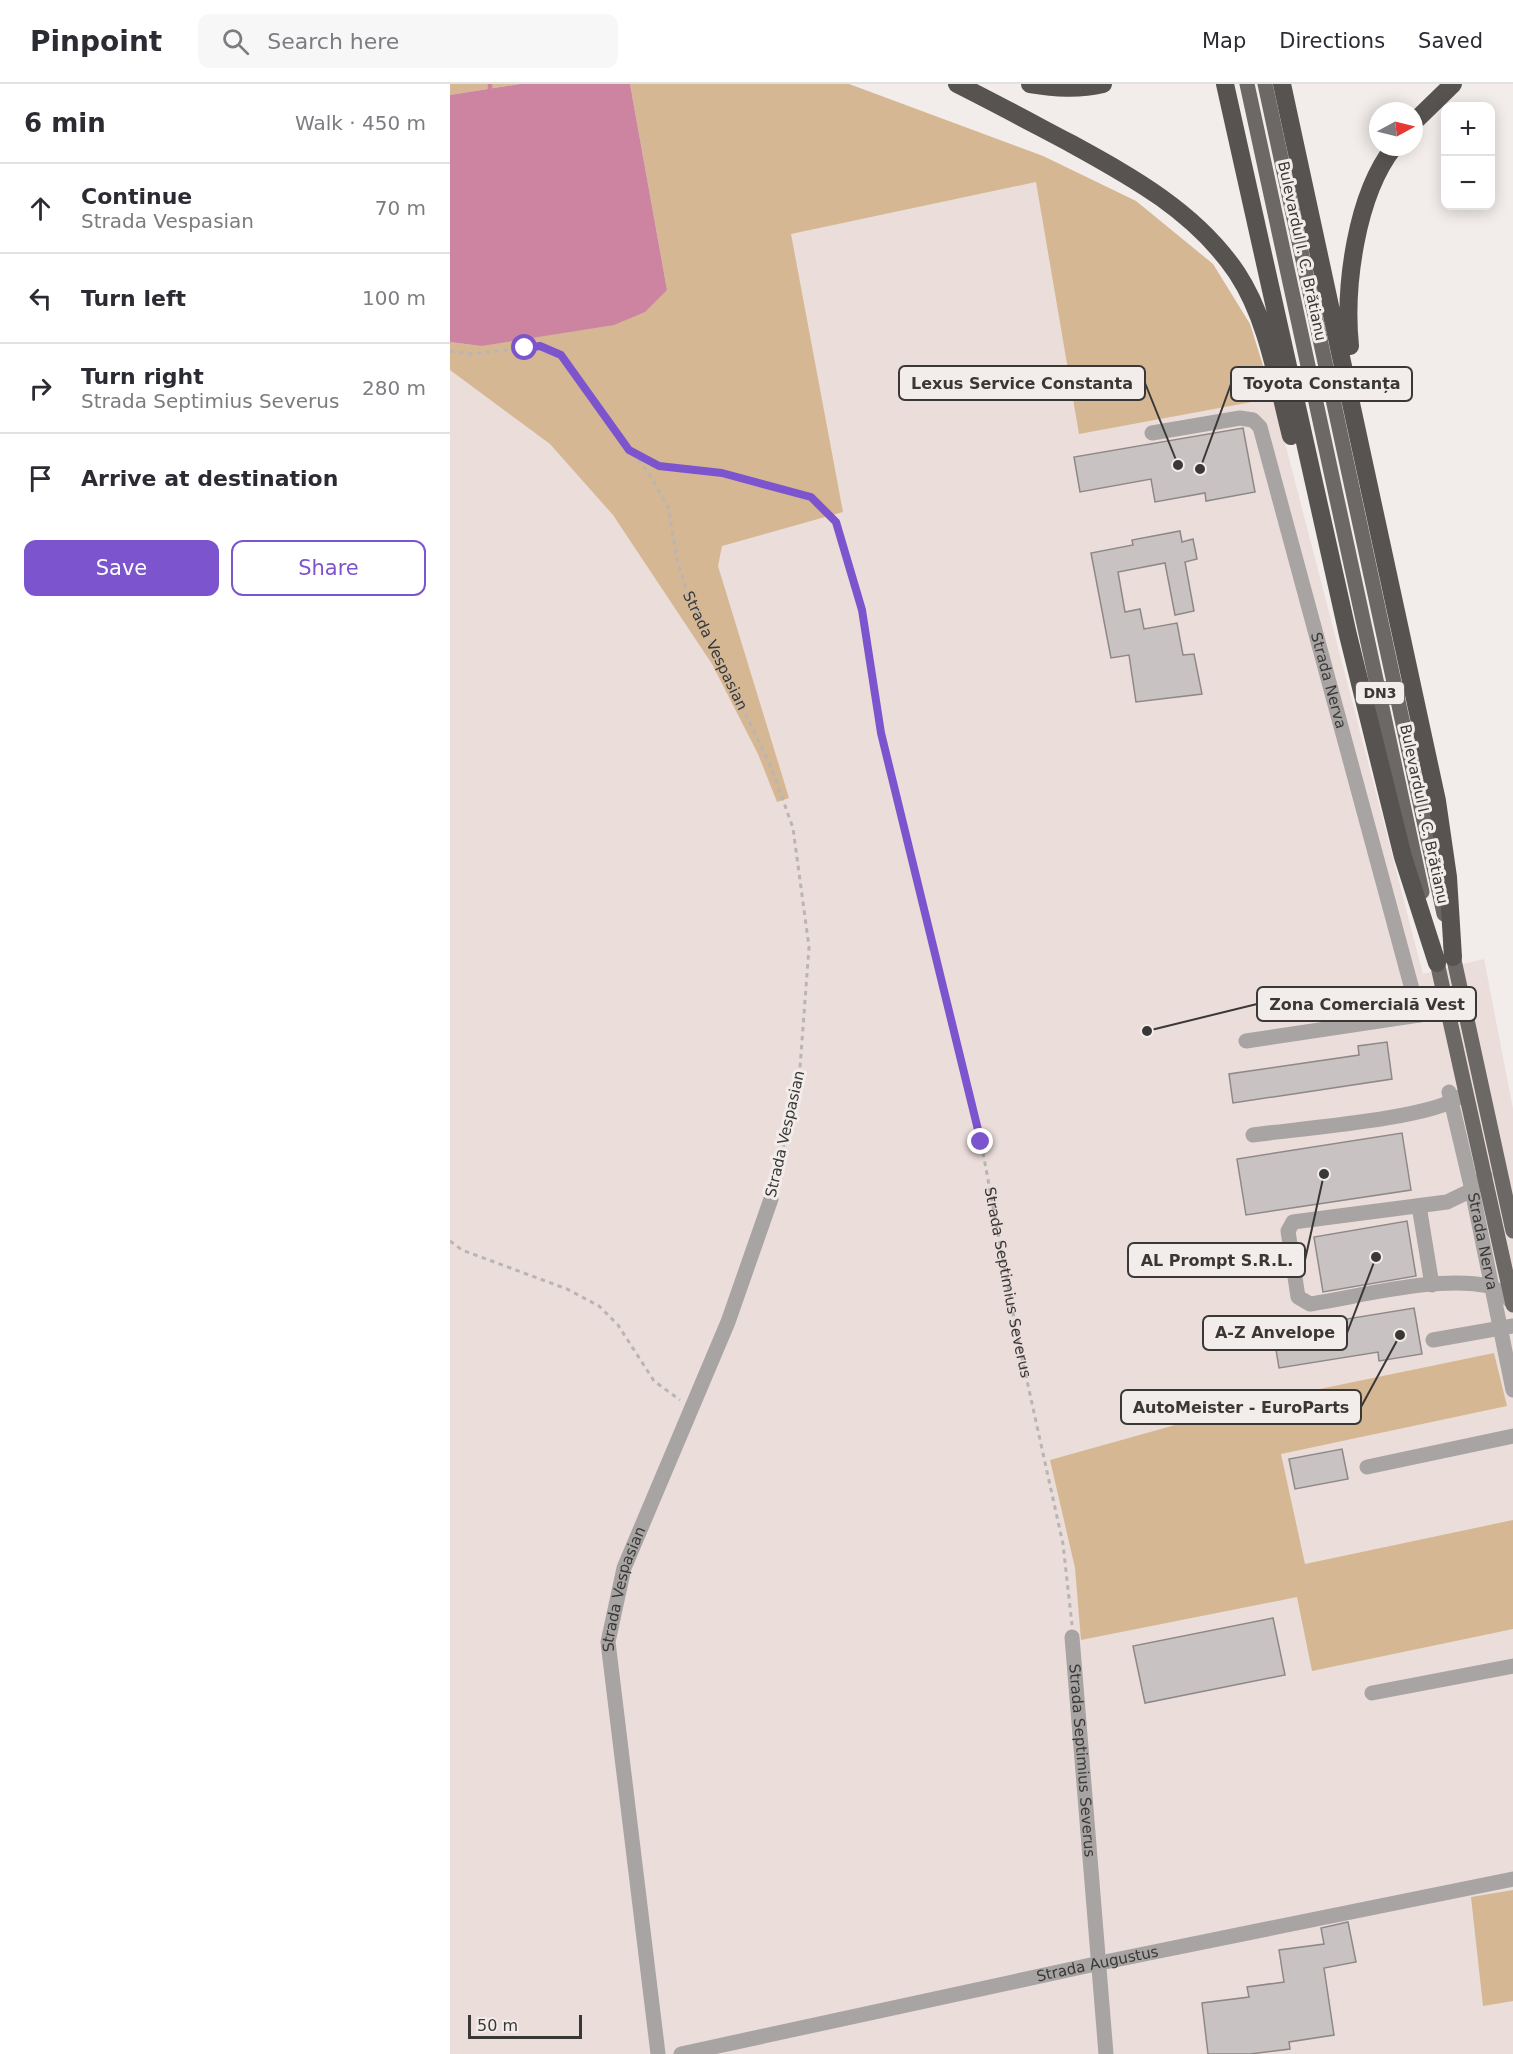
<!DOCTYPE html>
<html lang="en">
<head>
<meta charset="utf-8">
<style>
	body { margin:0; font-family:"DejaVu Sans",sans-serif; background:#f7f7f7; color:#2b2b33 }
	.controls { position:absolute; right:18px; top:18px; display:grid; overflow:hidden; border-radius:12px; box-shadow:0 3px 15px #0003 }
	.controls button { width:54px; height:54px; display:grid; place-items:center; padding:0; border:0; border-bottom:2px solid #e1e1e2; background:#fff; color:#2b2b33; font:30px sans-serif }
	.compass { position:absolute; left:919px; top:18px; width:54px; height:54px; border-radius:50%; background:#fff; box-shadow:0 3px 15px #0003; rotate:83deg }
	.scale { position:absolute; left:18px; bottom:15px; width:114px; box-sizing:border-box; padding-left:6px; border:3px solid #3a3837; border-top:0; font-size:16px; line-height:21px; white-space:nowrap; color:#3a3837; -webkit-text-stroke:4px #f2ecea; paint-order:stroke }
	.stop { position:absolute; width:18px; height:18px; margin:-14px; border:4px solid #7c55ce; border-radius:50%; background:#fff }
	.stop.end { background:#7c55ce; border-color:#fff; box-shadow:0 2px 6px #0008 }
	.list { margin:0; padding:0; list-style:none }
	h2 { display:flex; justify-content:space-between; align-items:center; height:78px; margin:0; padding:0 24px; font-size:26px }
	h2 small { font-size:20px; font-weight:400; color:#7c7c81 }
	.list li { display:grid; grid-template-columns:39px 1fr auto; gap:18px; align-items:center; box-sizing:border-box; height:90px; padding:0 24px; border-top:2px solid #e1e1e2 }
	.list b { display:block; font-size:22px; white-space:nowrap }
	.list p { margin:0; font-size:20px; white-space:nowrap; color:#7c7c81 }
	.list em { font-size:20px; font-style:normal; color:#7c7c81 }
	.actions { display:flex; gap:12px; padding:18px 24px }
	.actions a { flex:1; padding:14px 0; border:2px solid #7c55ce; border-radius:12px; text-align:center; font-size:21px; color:#7c55ce }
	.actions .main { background:#7c55ce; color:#fff }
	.icon { flex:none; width:33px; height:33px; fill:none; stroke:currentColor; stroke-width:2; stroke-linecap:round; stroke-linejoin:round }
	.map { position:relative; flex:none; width:1063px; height:1970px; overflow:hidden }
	header { display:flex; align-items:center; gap:36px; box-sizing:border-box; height:84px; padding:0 30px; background:#fff; border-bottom:2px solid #e1e1e2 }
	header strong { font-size:28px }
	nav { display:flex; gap:33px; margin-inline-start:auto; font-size:21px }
	.search { width:420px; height:54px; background:#f7f7f7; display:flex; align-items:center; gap:15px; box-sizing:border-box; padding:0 21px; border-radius:12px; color:#7c7c81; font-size:22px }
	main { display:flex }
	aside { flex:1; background:#fff }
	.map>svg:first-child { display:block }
	.built { fill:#ebddd9 }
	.green { fill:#d5b893 }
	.water { fill:#cd84a1 }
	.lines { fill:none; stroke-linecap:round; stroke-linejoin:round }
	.stream { stroke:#cd84a1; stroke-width:4.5 }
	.building { fill:#c9c2c2; stroke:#8e8888; stroke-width:1.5 }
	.path { stroke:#b9b5b3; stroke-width:3; stroke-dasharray:4.5 4.5; stroke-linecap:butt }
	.minor { stroke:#a7a4a3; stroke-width:15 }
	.major { stroke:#6c6866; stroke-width:15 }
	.highway { stroke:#575350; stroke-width:18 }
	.route { stroke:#7c55ce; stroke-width:8 }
	.labels { text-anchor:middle; stroke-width:6; stroke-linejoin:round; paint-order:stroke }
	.shield { fill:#f2ecea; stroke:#716e6d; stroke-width:1.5 }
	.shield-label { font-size:14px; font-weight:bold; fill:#3a3837 }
	.street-label { font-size:15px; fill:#3a3837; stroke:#f2ecea }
	.leader { fill:none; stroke:#3a3837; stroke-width:2 }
	.callout-dot { fill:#3a3837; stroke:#f2ecea; stroke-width:2 }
	.callout { fill:#f2ecea; stroke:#3a3837; stroke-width:2 }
	.callout-label { font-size:16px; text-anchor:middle; font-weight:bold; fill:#3a3837 }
</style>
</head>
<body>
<header>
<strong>Pinpoint</strong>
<div class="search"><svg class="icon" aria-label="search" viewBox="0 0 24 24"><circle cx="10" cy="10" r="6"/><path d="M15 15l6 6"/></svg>Search here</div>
<nav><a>Map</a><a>Directions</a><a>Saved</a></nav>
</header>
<main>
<aside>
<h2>6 min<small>Walk · 450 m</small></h2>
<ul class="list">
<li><svg class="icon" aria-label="ahead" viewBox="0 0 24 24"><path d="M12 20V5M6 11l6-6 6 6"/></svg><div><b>Continue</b><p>Strada Vespasian</p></div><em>70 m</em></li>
<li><svg class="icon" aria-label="left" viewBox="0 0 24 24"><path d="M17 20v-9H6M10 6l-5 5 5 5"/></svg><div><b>Turn left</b></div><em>100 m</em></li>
<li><svg class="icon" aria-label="right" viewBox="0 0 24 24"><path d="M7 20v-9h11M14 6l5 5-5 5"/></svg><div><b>Turn right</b><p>Strada Septimius Severus</p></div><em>280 m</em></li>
<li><svg class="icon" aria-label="arrive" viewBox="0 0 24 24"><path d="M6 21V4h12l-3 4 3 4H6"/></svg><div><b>Arrive at destination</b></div></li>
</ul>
<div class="actions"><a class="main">Save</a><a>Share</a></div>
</aside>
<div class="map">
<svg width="1063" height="1970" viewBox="0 0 1063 1970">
	<rect width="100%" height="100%" fill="#f2ecea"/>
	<path class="built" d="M0 0H399L593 72 686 117 763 180 800 240 822 309 973 890 1034 875 1063 1025V1970H0Z"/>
	<path class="green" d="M0 0H70L0 11Z
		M180 0H399L593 72 686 117 763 180 800 240 823 314 629 350 586 98 341 150 393 428 272 462 268 482 339 714 327 718 308 670 262 580 163 431 100 360 0 286V258L31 262 217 206Z
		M1044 1269 1057 1322 831 1370 855 1480 1063 1436V1545L862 1587 847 1513 631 1556 625 1484 600 1376 811 1317Z
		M1063 1806V1917L1033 1922 1021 1813Z"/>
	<path class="water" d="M70 0H180L217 206 195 228 164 241 31 262 0 258V11Z"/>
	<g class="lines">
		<path class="stream" d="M40 0V5"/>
	</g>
	<path class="building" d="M793 344 805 408 756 417 755 409 705 418 701 395 630 408 624 373Z
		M730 447 732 458 743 455 747 475 735 478 744 527 725 531 715 479 668 488 675 528 690 525 694 545 727 539 733 571 744 570 752 610 686 618 679 571 661 574 641 469 683 461 682 456Z
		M937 958 942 995 783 1019 779 990 909 971 908 962Z
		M952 1049 961 1106 796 1131 787 1075Z
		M957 1137 966 1192 873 1208 864 1153Z
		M964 1224 972 1270 929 1277 928 1268 829 1284 823 1247Z
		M892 1365 898 1395 845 1405 839 1375Z
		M823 1534 835 1591 695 1619 683 1562Z
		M898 1838 906 1878 874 1884 884 1951 839 1958 840 1965 800 1970H758L752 1919 799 1913 797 1903 834 1898 829 1866 874 1860 871 1844Z"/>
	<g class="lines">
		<g class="path">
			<path id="s1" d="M0 267 23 270 90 262 111 271 199 390 218 423 227 475 236 506 321 683 343 744 359 863 349 997 324 1102"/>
			<path id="s2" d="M179 366 209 382 272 389 361 413 386 438 412 527 431 649 531 1058 568 1256 613 1460 622 1541"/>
			<path d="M0 1157 12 1166 117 1205 149 1222 168 1241 204 1297 230 1316"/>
		</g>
		<g class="minor">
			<path id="s3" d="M702 349 790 334 803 336 810 343 969 931 998 926"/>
			<path d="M796 957 969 931"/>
			<path id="s4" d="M999 1008 1022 1106 1063 1306"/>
			<path d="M803 1051C845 1045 980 1035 1009 1013"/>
			<path d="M1035 1092 1022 1106 997 1118 843 1138 838 1147 848 1213 860 1220C912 1212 989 1191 1039 1202 1047 1204 1056 1213 1062 1218"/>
			<path d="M969 1122 982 1201"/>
			<path d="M983 1256 1063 1242"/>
			<path d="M917 1383 1063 1352"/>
			<path id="s5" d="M622 1553 656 1970"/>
			<path d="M922 1609 1063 1582"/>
			<path id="s6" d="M208 1970 158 1558 174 1484 278 1238 321 1115"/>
			<path id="s7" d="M231 1970 650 1879 1063 1795"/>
		</g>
		<path class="major" d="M797 0 972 808
			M815 0 994 830
			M1001 862 1063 1147
			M985 869 1063 1221"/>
		<path class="highway" d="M507 0C545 19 582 39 620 59 682 93 746 128 787 189 818 236 827 298 841 352
			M580 0C605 4 628 6 653 0
			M775 0 898 551 953 773 987 879
			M832 0 987 717 998 793 1003 873
			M964 38 1003 0
			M900 262C894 203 906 111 944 63"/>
	</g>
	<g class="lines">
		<path class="route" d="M75 264 90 262 111 271 179 366 209 382 272 389 361 413 386 438 412 526 431 649 531 1058"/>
	</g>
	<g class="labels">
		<rect class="shield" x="906" y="598" width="48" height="22" rx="4.5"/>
		<g class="shield-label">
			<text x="930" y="614">DN3</text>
		</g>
		<g class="street-label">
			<text transform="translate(852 167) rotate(78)" y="5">Bulevardul I. C. Brătianu</text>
			<text dy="5" stroke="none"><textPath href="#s1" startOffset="452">Strada Vespasian</textPath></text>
			<text dy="5" stroke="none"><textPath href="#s3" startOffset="375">Strada Nerva</textPath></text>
			<text transform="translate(974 730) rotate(78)" y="5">Bulevardul I. C. Brătianu</text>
			<text transform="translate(335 1050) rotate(-77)" y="5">Strada Vespasian</text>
			<text dy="5" stroke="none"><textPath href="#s4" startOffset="153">Strada Nerva</textPath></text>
			<text dy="5" stroke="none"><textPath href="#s2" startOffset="1005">Strada Septimius Severus</textPath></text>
			<text dy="5" stroke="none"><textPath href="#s6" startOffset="470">Strada Vespasian</textPath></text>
			<text dy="5" stroke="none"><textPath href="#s5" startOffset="124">Strada Septimius Severus</textPath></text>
			<text dy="5" stroke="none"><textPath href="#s7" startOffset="426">Strada Augustus</textPath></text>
		</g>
	</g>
	<path class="leader" d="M728 381L695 299M750 385L781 300M697 947L807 920M874 1090L855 1176M926 1173L897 1249M950 1251L911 1323"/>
	<g class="callout-dot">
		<circle cx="728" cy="381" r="6"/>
		<circle cx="750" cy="385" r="6"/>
		<circle cx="697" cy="947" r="6"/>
		<circle cx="874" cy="1090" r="6"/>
		<circle cx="926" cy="1173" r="6"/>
		<circle cx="950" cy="1251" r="6"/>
	</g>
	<g class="callout">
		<rect x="449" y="282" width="246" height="34" rx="6"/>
		<rect x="781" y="283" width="181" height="34" rx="6"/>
		<rect x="807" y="903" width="219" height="34" rx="6"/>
		<rect x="678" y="1159" width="177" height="34" rx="6"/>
		<rect x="753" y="1232" width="144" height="34" rx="6"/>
		<rect x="671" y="1306" width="240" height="34" rx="6"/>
	</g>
	<g class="callout-label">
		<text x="572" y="305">Lexus Service Constanta</text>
		<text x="872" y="305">Toyota Constanța</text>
		<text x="917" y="926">Zona Comercială Vest</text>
		<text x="767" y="1182">AL Prompt S.R.L.</text>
		<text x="825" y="1254">A-Z Anvelope</text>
		<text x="791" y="1329">AutoMeister - EuroParts</text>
	</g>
</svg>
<div class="controls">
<button>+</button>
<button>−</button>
</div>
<svg class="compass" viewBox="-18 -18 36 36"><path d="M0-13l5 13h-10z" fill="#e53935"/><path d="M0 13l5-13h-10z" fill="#7c7c81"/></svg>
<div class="scale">50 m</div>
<div class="stop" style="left:75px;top:264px"></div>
<div class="stop end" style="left:531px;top:1058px"></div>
</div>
</main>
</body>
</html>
